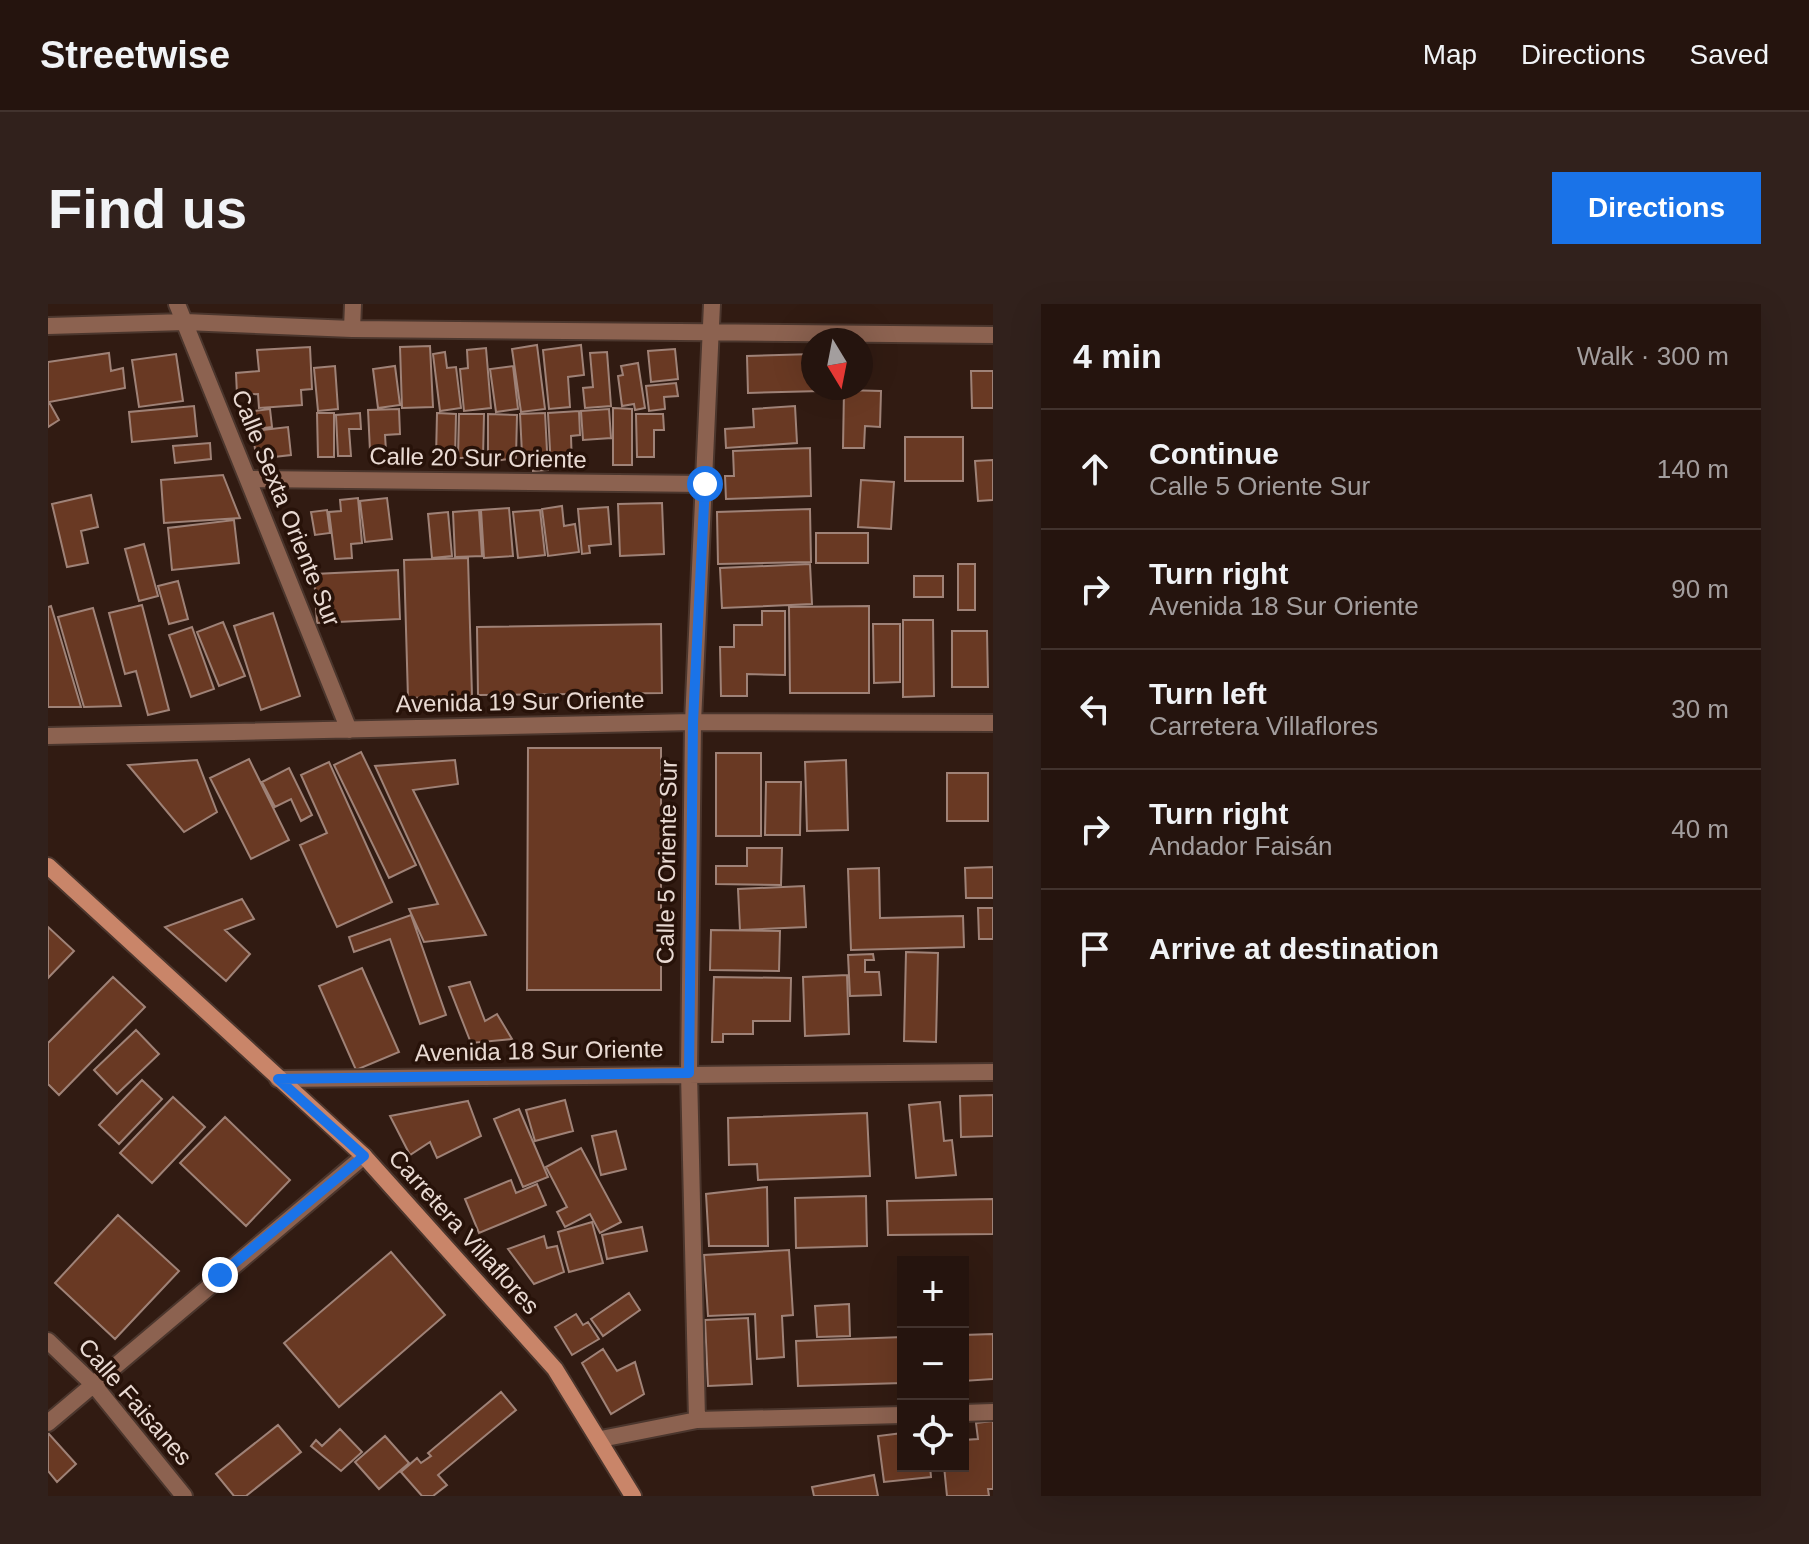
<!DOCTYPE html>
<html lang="en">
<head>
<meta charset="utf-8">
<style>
	body { margin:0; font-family:Arial,sans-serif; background:#31211c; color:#f1f3f6 }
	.controls { position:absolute; right:24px; bottom:24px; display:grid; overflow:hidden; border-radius:0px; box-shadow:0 8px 32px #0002 }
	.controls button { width:72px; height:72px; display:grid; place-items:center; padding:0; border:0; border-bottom:2px solid #42332e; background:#25140e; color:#f1f3f6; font:40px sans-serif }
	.compass { position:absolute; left:753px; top:24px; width:72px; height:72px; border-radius:50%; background:#25140e; box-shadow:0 8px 32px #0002; rotate:170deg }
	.stop { position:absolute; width:24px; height:24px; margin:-18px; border:6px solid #1a73e8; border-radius:50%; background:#fff }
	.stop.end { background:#1a73e8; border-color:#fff; box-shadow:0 2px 8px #0008 }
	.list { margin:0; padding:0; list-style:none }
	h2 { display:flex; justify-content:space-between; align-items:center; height:104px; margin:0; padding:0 32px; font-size:34px }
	h2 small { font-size:26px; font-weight:400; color:#a39e9e }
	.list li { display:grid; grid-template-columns:52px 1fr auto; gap:24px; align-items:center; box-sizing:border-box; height:120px; padding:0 32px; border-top:2px solid #42332e }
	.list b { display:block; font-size:30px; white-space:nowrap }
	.list p { margin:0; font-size:26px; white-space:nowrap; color:#a39e9e }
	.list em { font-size:26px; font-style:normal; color:#a39e9e }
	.icon { flex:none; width:44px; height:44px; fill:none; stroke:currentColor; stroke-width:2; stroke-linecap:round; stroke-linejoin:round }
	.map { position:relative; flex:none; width:945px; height:1192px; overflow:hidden; border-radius:0px }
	header { display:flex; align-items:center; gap:48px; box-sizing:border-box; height:112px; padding:0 40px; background:#25140e; border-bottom:2px solid #42332e }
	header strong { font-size:38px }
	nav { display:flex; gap:44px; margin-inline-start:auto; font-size:28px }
	.intro { display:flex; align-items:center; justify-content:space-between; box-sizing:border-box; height:192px; padding:0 48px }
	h1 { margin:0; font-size:56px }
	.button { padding:20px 36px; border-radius:0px; background:#1a73e8; color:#fff; font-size:28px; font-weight:700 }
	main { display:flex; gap:48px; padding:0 48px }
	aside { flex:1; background:#25140e; border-radius:0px; box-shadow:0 8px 32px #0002 }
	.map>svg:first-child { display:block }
	.building { fill:#693923; stroke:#9f8277; stroke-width:2 }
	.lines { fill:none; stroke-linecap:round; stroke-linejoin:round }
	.street-casing { stroke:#4b362d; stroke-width:20 }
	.secondary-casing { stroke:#4b362d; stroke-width:20 }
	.street { stroke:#8c6250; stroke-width:16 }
	.secondary { stroke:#c98569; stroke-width:16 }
	.route { stroke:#1a73e8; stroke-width:10 }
	.labels { text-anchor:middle; stroke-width:7; stroke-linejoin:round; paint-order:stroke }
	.street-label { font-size:24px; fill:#e9dad3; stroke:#271209 }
</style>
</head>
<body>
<header>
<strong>Streetwise</strong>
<nav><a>Map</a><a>Directions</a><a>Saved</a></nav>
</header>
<div class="intro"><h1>Find us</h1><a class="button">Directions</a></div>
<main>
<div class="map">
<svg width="945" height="1192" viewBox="0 0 945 1192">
	<rect width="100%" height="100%" fill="#311b12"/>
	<path class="building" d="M489 41 497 105 473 108 464 45Z
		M533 41 536 71 520 73 522 103 501 105 495 46Z
		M382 42 385 103 354 104 352 43Z
		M262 43 264 85 253 86 254 101 211 104 210 90 189 91 188 69 211 67 209 46Z
		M438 44 443 104 416 107 412 65 420 64 419 46Z
		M627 45 630 75 603 78 600 47Z
		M397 48 399 64 408 63 413 104 392 107 385 50Z
		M559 48 563 102 537 104 535 84 545 83 542 49Z
		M61 49 63 67 75 64 77 84 1 98 11 116 0 123V58Z
		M128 50 135 97 91 103 84 56Z
		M765 50V84H773V87L700 89 699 52Z
		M590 59 597 104 587 106 586 100 574 102 570 72 575 71 573 62Z
		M287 62 290 105 270 107 266 64Z
		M347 62 352 101 330 104 325 65Z
		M465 62 470 105 448 108 442 65Z
		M923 67H945V104H924Z
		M628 79 630 92 616 93 617 105 601 107 598 82Z
		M796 86 833 87 832 123 817 122 816 144H795Z
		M146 102 149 132 84 138 81 108Z
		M747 102 749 139 678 144 677 125 706 123 705 105Z
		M565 104 584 105V161H565Z
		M222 105 224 123 200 126 198 108Z
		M351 105 352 130 337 131 338 147H322L320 106Z
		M561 105 563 134 535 136 533 107Z
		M531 107 532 131 523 132 524 163 503 164 500 109Z
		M269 109H286V153H270Z
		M312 109 313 125H301L303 152H290L288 111Z
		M389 109 408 110 407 154H388Z
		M497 109 500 166 485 167V150H474L472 110Z
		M411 110H436L435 154H410Z
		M440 110 469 111 468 154 440 158Z
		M588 110H615L616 126H606V153H589Z
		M240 123 243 151 208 155 205 127Z
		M857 133H915V177H857Z
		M162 139 163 155 127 159 125 142Z
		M762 144 763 192 678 195 677 172H686L685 147Z
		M945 156V196L930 197 927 157Z
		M175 171 192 214 116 219 113 176Z
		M813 176 846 178 843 225 810 223Z
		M43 191 50 223 33 227 40 259 19 263 4 200Z
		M310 194 314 239 303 240 304 254 287 255 281 208 293 207 292 196Z
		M339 194 344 235 317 238 312 197Z
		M614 199 616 250 572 252 570 200Z
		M514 202 516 222 527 220 531 248 500 252 494 205Z
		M560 203 563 240 541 242 542 249 534 250 530 205Z
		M461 204 465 252 436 254 433 206Z
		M762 205 763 258 670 260 669 208Z
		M279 206 282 229 267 231 263 208Z
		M431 206 434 252 407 253 405 208Z
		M492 206 497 251 470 254 465 208Z
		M400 208 404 252 384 254 380 210Z
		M186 216 191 259 124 266 120 224Z
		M768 229H820V259H768Z
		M96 240 110 292 91 297 77 245Z
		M420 254 424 392 360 394 356 256Z
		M762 260 764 300 674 304 672 264Z
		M910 260H927V306H910Z
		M350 266 352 315 269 319 266 270Z
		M866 272H895V293H866Z
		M130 277 140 315 121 320 110 282Z
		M94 301 121 406 100 411 88 367 77 370 61 309Z
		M3 302 33 403H0V303Z
		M821 302V389H742L741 303Z
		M45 304 73 402 36 403 10 313Z
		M714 307H737V371L699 370V392H673L672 343H686V321H714Z
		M225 309 252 392 213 406 186 322Z
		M855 316H885L886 392 855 393Z
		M175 318 197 372 171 382 149 328Z
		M613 320 614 389 430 391 429 323Z
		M825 320H852V378L826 379Z
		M144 323 166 385 143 393 121 331Z
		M904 327H939L940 383H904Z
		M480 444H613V686H479Z
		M313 448 368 561 341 574 286 461Z
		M668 449H713V532H668Z
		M201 455 241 536 203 555 162 474Z
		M149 456 169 508 136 528 80 461Z
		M407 456 410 480 365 486 438 631 376 638 361 605 390 600 327 462Z
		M798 456 800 526 759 527 757 458Z
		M281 458 344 598 289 623 252 541 279 529 253 471Z
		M241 464 264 511 253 517 243 495 227 503 214 478Z
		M899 469H940V517H899Z
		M718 478H753L752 531H717Z
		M699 544H734L733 581 668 580V562H699Z
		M945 563V594H918L917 564Z
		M831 564 832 614 915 612 916 643 803 646 800 565Z
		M756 582 758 623 692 626 690 585Z
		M194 595 206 615 177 626 202 650 178 677 117 623Z
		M930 604H945V635H931Z
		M363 611 398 711 372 720 342 635 306 648 301 633Z
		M0 623 26 647 0 674Z
		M663 626 732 627 731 667 662 666Z
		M858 648 890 649 888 738 856 737Z
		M825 650 826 656H817V668H831L833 691 802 692 800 651Z
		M314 664 351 748 308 766 271 682Z
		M799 671 801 730 757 732 755 673Z
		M65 673 97 703 11 791 0 780V739Z
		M666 673 743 674 742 717H705V730H675V738H664Z
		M422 678 437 717 449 710 464 735 423 739 401 683Z
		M88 726 111 750 69 790 46 766Z
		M94 776 114 795 71 840 51 821Z
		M945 791V832L913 833 912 792Z
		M125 793 157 823 104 879 72 849Z
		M517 796 525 827 487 837 478 806Z
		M420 797 433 832 389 854 382 838 362 851 342 812Z
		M892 798 896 837 904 836 908 871 868 874 861 801Z
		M471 805 500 873 475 883 446 815Z
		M819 809 822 872 710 876 709 860 681 861 680 814Z
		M177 813 242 876 198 922 132 859Z
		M568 827 578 865 553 871 544 832Z
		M533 844 573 918 552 929 542 910 517 923 509 908 519 903 498 863Z
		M463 876 468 889 489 880 498 901 431 929 417 895Z
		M719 883 720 942H661L658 890Z
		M818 892 819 942 748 944 747 894Z
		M945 895V930L840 931 839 897Z
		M70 911 131 967 67 1035 7 979Z
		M544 918 555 959 521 968 510 928Z
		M594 923 599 947 559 955 554 931Z
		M496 932 499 944 509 942 516 968 486 980 460 945Z
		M741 946 745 1011 734 1012 736 1053 709 1055 707 1010 660 1012 656 951Z
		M343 948 397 1011 291 1103 236 1039Z
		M581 989 592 1006 555 1032 543 1015Z
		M801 1000 802 1032 769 1033 767 1002Z
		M528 1010 535 1021 540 1018 551 1035 524 1051 507 1023Z
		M700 1014 704 1080 660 1082 657 1016Z
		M945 1030V1075L915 1077V1031Z
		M855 1033V1079L750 1082 748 1037Z
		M555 1045 569 1067 587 1058 596 1090 563 1110 534 1059Z
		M453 1088 468 1106 390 1171 399 1181 385 1192H374L353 1168 369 1154 373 1159 383 1152 380 1149Z
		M945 1117V1185H940L941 1192H899L896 1162H915V1136L930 1135 928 1119Z
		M230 1121 253 1148 198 1192H186L168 1170Z
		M292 1125 314 1148 293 1167 263 1142 268 1136 274 1142Z
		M0 1129 28 1160 9 1178 0 1167Z
		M855 1129V1162H882L883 1173 836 1178 830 1132Z
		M337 1132 361 1159 331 1185 307 1158Z
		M826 1171 830 1192H766L764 1183Z"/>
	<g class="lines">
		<defs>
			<path id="street" d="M129 0 301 426
				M0 22 137 18 304 25 945 31
				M304 25 305 0
				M202 175 657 180
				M0 432 645 418 945 419
				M230 775 945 768
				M0 1037 46 1081 136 1192
				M915 1109 945 1108
				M649 1116 641 769 645 418 664 0
				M0 1119 316 852
				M553 1135 649 1116 855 1111"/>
			<path id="secondary" d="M0 562 316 852 507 1065 585 1192"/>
		</defs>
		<use href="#street" class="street-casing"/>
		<use href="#secondary" class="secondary-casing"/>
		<use href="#street" class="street"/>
		<use href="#secondary" class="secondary"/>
	</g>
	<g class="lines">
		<path class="route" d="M172 971 316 852 230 775 641 769 645 418 657 180"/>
	</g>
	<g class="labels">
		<g class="street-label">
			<text transform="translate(430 154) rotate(1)" y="8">Calle 20 Sur Oriente</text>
			<text transform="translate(238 204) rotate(68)" y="8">Calle Sexta Oriente Sur</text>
			<text transform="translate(472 398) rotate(-1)" y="8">Avenida 19 Sur Oriente</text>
			<text transform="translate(619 558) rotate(-89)" y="8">Calle 5 Oriente Sur</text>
			<text transform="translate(491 747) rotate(-1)" y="8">Avenida 18 Sur Oriente</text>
			<text transform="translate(416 928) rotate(48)" y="8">Carretera Villaflores</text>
			<text transform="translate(87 1098) rotate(49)" y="8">Calle Faisanes</text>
		</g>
	</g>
</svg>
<div class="controls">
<button>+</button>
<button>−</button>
<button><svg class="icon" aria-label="locate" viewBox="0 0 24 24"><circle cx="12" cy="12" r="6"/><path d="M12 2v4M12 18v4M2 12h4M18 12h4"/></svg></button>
</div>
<svg class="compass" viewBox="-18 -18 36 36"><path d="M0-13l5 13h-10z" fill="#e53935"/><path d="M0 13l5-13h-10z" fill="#a39e9e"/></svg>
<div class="stop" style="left:657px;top:180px"></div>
<div class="stop end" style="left:172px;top:971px"></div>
</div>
<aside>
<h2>4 min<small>Walk · 300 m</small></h2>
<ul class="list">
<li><svg class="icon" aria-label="ahead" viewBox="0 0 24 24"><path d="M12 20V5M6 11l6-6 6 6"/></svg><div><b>Continue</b><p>Calle 5 Oriente Sur</p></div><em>140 m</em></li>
<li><svg class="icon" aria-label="right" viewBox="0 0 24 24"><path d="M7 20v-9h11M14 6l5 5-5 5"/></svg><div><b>Turn right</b><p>Avenida 18 Sur Oriente</p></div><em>90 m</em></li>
<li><svg class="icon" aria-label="left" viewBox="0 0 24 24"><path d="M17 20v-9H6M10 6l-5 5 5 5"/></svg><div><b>Turn left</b><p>Carretera Villaflores</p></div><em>30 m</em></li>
<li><svg class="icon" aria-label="right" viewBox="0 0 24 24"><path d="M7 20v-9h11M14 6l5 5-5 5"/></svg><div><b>Turn right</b><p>Andador Faisán</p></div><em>40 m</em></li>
<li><svg class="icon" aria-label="arrive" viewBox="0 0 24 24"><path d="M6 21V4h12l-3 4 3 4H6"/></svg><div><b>Arrive at destination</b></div></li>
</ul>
</aside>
</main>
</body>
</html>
